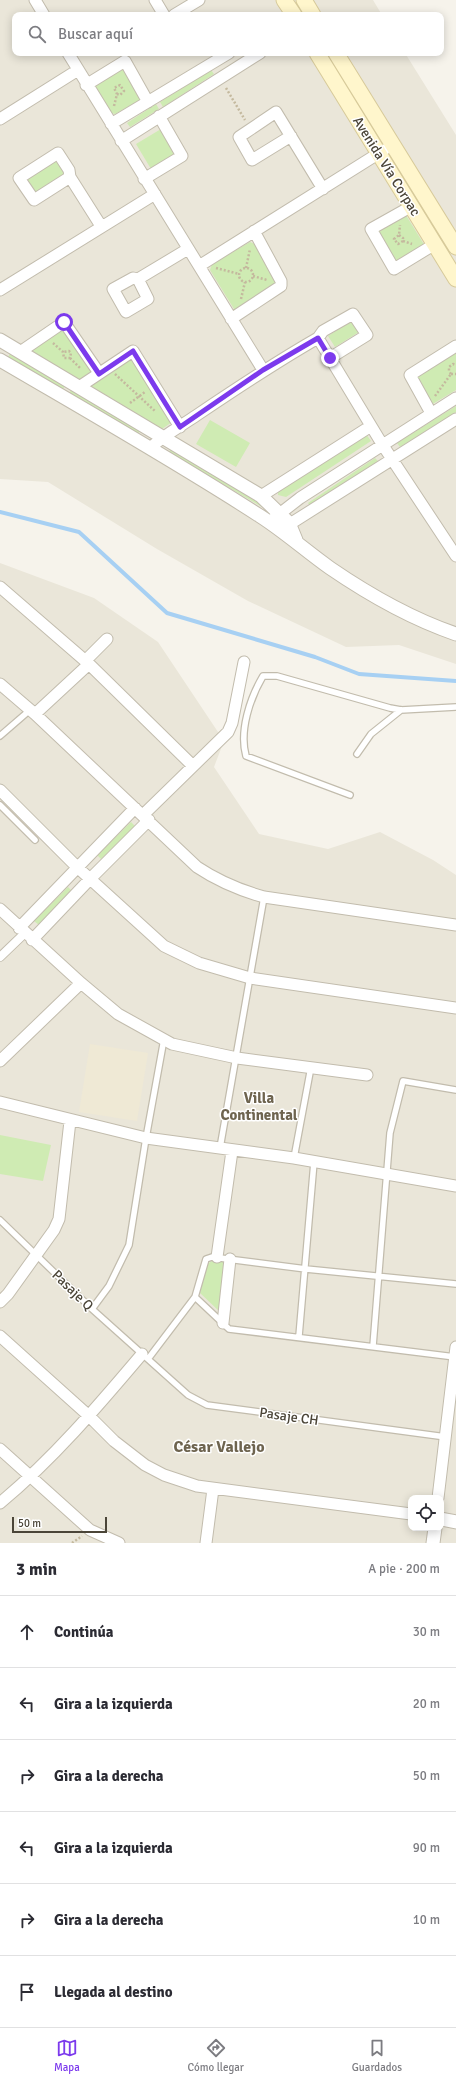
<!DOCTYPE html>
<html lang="es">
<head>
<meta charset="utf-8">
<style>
	body { margin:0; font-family:Signika,sans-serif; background:#f2f2f3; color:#2b2b33 }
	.controls { position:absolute; right:12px; bottom:12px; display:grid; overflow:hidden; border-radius:8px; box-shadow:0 2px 10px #0003 }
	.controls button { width:36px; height:36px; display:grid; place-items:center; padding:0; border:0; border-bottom:1px solid #e1e1e2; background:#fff; color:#2b2b33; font:20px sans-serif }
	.scale { position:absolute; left:12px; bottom:10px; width:95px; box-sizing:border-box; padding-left:4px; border:2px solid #4b4538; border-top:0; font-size:11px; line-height:14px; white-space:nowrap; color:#4b4538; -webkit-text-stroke:3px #fff; paint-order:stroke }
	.stop { position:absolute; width:12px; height:12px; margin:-9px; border:3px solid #7c3aed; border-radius:50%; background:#fff }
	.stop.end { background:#7c3aed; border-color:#fff; box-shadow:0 1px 4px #0008 }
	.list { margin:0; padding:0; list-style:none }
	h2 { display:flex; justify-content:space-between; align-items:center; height:52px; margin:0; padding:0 16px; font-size:17px }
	h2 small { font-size:13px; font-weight:400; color:#7c7c81 }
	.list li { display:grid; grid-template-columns:26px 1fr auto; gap:12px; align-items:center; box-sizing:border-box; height:72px; padding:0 16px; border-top:1px solid #e1e1e2 }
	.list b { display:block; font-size:15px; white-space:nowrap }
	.list em { font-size:13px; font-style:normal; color:#7c7c81 }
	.icon { flex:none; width:22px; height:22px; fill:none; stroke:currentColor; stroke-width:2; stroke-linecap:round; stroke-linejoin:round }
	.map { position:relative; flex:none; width:456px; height:1543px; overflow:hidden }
	.search { position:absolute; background:#fff; box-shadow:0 2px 10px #0003; left:12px; right:12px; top:12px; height:44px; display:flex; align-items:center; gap:10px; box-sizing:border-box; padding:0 14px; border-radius:8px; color:#7c7c81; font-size:15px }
	.sheet { height:484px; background:#fff }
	nav { display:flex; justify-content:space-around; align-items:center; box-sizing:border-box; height:56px; border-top:1px solid #e1e1e2; background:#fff; font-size:11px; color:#7c7c81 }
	nav a { display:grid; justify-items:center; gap:2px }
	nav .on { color:#7c3aed }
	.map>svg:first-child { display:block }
	.residential { fill:#eae6d9; fill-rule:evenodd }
	.education { fill:#efe9d5 }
	.green { fill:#cfebb3 }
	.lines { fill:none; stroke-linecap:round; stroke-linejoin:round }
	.stream { stroke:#a7d0f3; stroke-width:4 }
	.service-casing { stroke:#c2bcad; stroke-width:8 }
	.pedestrian-casing { stroke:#c2bcad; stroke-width:10 }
	.minor-casing { stroke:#c2bcad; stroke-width:13 }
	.tertiary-casing { stroke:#c2bcad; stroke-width:15 }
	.secondary-casing { stroke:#d7ca9a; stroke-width:17 }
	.path { stroke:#c4b99e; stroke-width:2.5; stroke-dasharray:2 2; stroke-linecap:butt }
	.service { stroke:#fff; stroke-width:5.5 }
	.pedestrian { stroke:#fff; stroke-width:8 }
	.minor { stroke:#fff; stroke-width:11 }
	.tertiary { stroke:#fff; stroke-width:13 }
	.secondary { stroke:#fff6cc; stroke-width:15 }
	.route { stroke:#7c3aed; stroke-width:5 }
	.labels { text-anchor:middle; stroke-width:3; stroke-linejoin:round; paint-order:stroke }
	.street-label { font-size:14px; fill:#4b4538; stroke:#fff }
	.neighbourhood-label { font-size:15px; font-weight:bold; fill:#6e644f; stroke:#fff }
	.quarter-label { font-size:16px; font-weight:bold; fill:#6e644f; stroke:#fff }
</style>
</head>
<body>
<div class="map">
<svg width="456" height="1543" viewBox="0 0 456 1543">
	<rect width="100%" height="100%" fill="#f6f3eb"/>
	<path class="residential" d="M0 0H373L382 15H15V53H405L456 135V664L399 645 346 647 248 601 157 549 48 482 0 479Z
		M0 563 94 598 158 642 224 741 214 767 259 834 328 849 380 832 433 860 456 875V1543H0ZM411 1498H441V1528H411Z"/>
	<path class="education" d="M90 1044 148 1053 137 1121 79 1112Z"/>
	<path class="green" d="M122 66 140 95V100L115 114 111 113 95 87V83Z
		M211 70 214 74 163 107 160 102Z
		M156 104 159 109 130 127 127 123Z
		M161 129 176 153 151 169 136 144Z
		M54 157 66 172 64 177 36 195 24 180Z
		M404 212 425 246 395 264 374 231Z
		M250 242 257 245 276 282 275 286 239 309H234L210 270 212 264Z
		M352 320 359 332 335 347 328 336Z
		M61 327 91 366V372L81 380 33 354V346Z
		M456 348V390L431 405 412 375Z
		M11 352 66 385 63 389 8 357Z
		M130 358H133L172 422 162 429 91 386 92 382Z
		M72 389 141 431 137 434 69 393Z
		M456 406V412L400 447 397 443Z
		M210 420 250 443 236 467 196 444Z
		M366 434 371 441 286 497 278 495V489Z
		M171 448 264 503 262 507 169 452Z
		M375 458 378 461 310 506 308 503Z
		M131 822 135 826 101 859 97 855Z
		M68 887 72 891 39 925 34 921Z
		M0 1135 51 1145 43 1181 0 1174Z
		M212 1261 226 1262 220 1312 200 1293 207 1264Z"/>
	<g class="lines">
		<path class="stream" d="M0 512 79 532 167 613 315 657 359 674 456 681"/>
		<defs>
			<path id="service" d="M0 736 30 710
				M357 754 371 734 401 710
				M350 795 246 756C239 731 250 698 263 676H277L390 708 401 710 456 707
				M0 805 35 840
				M220 1148 264 897
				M294 1158 311 1067
				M0 1220 92 1309 188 1395 207 1405 446 1437
				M195 1297 229 1329 455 1357
				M92 1309 109 1286 129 1245 146 1138 164 1039
				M299 1336 314 1162
				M373 1346 390 1133 403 1081 456 1090
				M148 1359 195 1297 206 1259 212 1257 306 1269 456 1284"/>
			<path id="pedestrian" d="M0 957 25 933"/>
			<path id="minor" d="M35 0 44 15
				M155 0 164 15
				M174 15 199 0
				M68 53 263 370
				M86 85 125 61 148 102
				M0 119 78 70
				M111 124 229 53
				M291 136 252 160 239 137 276 112 323 189
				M121 141 260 53
				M70 177 34 200 19 178 58 153 69 170 70 177 101 226
				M144 179 182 156 159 116
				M412 206 371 229 394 269 435 244
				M199 266 384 150
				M138 279 148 299 126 312 113 289 133 278 138 279 188 249
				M0 290 155 194
				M231 319 281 286V281L254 231
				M318 338 382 444 456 556
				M20 352 64 322 99 373
				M79 387 133 351 180 427
				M431 413 410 375 456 346
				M150 448C164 435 181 426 197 415 237 388 276 362 318 338L323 331 353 314 367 335 330 358
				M261 496 371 426
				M273 519 300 498 456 398
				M282 529 456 419
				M0 587 89 664 193 766
				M85 661 107 639
				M0 684 35 714 197 867C218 881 239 890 264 897L456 925
				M35 714 89 664
				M0 790 77 867 164 946 199 963 250 978 456 1008
				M143 815 228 732 232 723 244 662
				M0 909 81 983 118 1014 172 1044 237 1058 367 1075
				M19 928 135 808
				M32 940 90 879 149 820
				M0 1061 81 983
				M0 1102 146 1138 294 1158 456 1186
				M217 1257 232 1151
				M0 1302 8 1294 54 1230 59 1219 70 1121
				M223 1323 230 1259
				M0 1336 89 1416 114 1441 145 1465 164 1475 197 1486 411 1514
				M0 1449 90 1530 119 1543
				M438 1498 456 1347
				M0 1503C53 1459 98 1406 142 1354
				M206 1543 213 1489"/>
			<path id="tertiary" d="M0 340 261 496 289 523 296 540
				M0 360C87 411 175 461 260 516 285 532 306 551 330 568 368 594 412 619 456 634
				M441 1519 456 1522
				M433 1543 435 1528"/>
			<path id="secondary" d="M284 0 294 15
				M304 0 313 15
				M317 53 456 279
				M336 53 456 247"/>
		</defs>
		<use href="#service" class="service-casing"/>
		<use href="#pedestrian" class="pedestrian-casing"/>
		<use href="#minor" class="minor-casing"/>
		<use href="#tertiary" class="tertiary-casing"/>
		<use href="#secondary" class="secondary-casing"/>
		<path class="path" d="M226 88 245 120
			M114 106 117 94 114 88 120 85 124 91 120 95 117 94
			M399 235 403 238V241L398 244 394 239 399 235 400 225
			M403 241 412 244
			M216 268 239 274
			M246 268 250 249
			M239 275a7 7 0 1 1 14 0a7 7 0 1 1-14 0Z
			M253 276 267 280
			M241 299 245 282
			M53 343 63 352 64 358H70L71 353 69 351 63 352
			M70 358 81 369
			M115 374 156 412
			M451 374 449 371V367L453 364 456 365
			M451 374H456
			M435 396 451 374
			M130 403 145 392
			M72 1543 82 1536"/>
		<use href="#service" class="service"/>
		<use href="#pedestrian" class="pedestrian"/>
		<use href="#minor" class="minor"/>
		<use href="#tertiary" class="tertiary"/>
		<use href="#secondary" class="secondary"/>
	</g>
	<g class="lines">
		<path class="route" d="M64 322 99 374 133 351 180 427 263 370 318 338 330 358"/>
	</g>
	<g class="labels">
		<g class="street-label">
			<text transform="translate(387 166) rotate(58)" y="5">Avenida Vía Corpac</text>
			<text transform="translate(73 1290) rotate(44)" y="5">Pasaje Q</text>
			<text transform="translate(289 1416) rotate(8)" y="5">Pasaje CH</text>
		</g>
		<g class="neighbourhood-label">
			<text x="259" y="1103">Villa<tspan x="259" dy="17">Continental</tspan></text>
		</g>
		<g class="quarter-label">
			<text x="219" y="1452">César Vallejo</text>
		</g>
	</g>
</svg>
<div class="controls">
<button><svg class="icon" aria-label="locate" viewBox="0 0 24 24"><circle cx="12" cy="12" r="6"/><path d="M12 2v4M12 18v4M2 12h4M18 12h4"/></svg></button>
</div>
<div class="scale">50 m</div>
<div class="stop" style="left:64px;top:322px"></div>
<div class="stop end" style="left:330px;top:358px"></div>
<div class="search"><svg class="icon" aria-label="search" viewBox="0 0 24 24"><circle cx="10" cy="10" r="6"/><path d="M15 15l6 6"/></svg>Buscar aquí</div>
</div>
<section class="sheet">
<h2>3 min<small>A pie · 200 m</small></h2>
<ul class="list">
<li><svg class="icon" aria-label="ahead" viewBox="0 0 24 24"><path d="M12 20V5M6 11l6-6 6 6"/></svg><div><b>Continúa</b></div><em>30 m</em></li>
<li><svg class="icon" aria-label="left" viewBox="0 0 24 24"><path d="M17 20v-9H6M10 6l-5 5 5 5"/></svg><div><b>Gira a la izquierda</b></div><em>20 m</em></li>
<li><svg class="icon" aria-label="right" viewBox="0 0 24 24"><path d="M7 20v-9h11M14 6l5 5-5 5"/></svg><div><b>Gira a la derecha</b></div><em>50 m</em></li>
<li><svg class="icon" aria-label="left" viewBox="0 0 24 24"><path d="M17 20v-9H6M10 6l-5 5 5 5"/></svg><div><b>Gira a la izquierda</b></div><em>90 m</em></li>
<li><svg class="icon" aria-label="right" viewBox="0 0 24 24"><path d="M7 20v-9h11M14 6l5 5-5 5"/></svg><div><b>Gira a la derecha</b></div><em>10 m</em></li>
<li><svg class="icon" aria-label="arrive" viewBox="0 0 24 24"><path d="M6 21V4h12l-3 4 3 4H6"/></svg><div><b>Llegada al destino</b></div></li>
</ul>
</section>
<nav>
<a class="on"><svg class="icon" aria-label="map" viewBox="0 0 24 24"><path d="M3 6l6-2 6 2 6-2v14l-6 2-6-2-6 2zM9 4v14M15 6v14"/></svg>Mapa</a>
<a><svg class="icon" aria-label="directions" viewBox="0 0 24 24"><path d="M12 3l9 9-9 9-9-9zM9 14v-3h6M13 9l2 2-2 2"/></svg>Cómo llegar</a>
<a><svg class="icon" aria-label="saved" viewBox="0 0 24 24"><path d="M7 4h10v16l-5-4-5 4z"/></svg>Guardados</a>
</nav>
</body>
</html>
